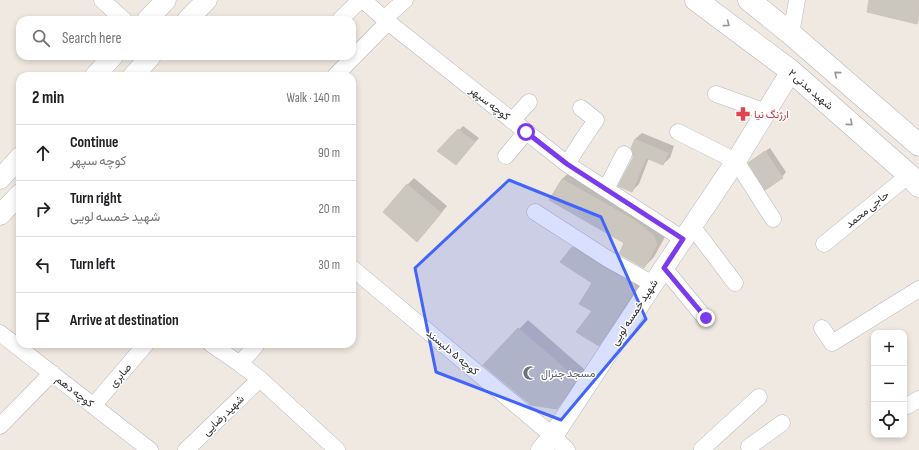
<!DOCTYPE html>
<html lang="en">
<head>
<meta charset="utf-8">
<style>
	body { margin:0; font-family:"Sofia Sans Condensed",Vazirmatn,sans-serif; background:#f2f2f2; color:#202124 }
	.controls { position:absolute; right:12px; bottom:12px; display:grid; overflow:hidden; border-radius:8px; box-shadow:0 2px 6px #0003 }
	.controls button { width:36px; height:36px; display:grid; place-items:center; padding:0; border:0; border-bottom:1px solid #e0e0e0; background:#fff; color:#202124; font:20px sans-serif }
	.stop { position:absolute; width:12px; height:12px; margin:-9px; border:3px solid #7c3aed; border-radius:50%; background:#fff }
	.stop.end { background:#7c3aed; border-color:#fff; box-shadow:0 1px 4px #0008 }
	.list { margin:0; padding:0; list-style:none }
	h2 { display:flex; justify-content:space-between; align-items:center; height:52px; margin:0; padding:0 16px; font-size:17px }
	h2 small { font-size:13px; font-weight:400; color:#757577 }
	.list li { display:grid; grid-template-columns:26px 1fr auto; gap:12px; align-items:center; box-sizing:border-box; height:56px; padding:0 16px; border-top:1px solid #e0e0e0 }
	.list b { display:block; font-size:15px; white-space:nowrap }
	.list p { margin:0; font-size:13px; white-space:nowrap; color:#757577 }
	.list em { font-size:13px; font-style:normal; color:#757577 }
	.icon { flex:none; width:22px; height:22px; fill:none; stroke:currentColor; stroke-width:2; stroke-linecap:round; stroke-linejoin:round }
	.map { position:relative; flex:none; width:919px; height:450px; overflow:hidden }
	.search { position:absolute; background:#fff; box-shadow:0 2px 6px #0003; left:16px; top:16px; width:340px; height:44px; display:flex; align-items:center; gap:10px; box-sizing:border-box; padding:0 14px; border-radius:12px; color:#757577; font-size:15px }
	.panel { position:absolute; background:#fff; box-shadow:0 2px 6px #0003; left:16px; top:72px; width:340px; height:276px; border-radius:12px }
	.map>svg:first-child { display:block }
	.shadow { fill:#0003 }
	.building { fill:#cbc7bf; stroke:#cbc5ba }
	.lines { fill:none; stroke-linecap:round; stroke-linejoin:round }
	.minor-casing { stroke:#b4b7c1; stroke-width:17 }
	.tertiary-casing { stroke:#b4b7c1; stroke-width:21 }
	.secondary-casing { stroke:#b4b7c1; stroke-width:23 }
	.minor { stroke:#fff; stroke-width:16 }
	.tertiary { stroke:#fff; stroke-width:20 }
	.secondary { stroke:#fff; stroke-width:22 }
	.oneway { stroke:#969696 }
	.route { stroke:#7c3aed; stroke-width:5 }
	.marked { fill:#4264fb; fill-opacity:0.2; stroke:#4264fb; stroke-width:3; stroke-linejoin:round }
	.labels { text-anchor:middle; stroke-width:3; stroke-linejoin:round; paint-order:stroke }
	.street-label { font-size:11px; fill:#2e2e2e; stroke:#fff }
	.health-label { font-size:11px; fill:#be3a42; stroke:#fff; text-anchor:start }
	.worship-label { font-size:11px; fill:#5b616d; stroke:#fff; text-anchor:start }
</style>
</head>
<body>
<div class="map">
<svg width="919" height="450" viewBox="0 0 919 450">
	<rect width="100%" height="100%" fill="#efe9e1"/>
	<path class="shadow" d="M463 126 479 138 460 159 439 151Z
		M642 133 674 146 670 158 663 164 649 158 639 184 632 191 635 139Z
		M770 148 786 172 782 177 750 163 754 159Z
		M573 169 666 235 654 257 644 267 626 243 550 199 562 179Z
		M414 178 447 206 424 234 407 185Z
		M584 237 645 278 609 334 599 344 593 311 594 283 573 248Z
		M528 320 585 370 565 399 557 408 484 365Z"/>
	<path class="building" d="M869 0H919V17L917 24 867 12Z
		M458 129 475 142 456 165 437 151Z
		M635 139 668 153 663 165 646 158 632 192 618 186 633 158V153L631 148Z
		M765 151 783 178 765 190 748 163Z
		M562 179 636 221 654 236 657 245 644 268 619 254 624 243 549 200Z
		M407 184 441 213 417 242 383 212Z
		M572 247 603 267 634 284 635 290 632 295 599 346 576 332 592 311 579 304 592 283 560 262Z
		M518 328 577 379 557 409 531 405 483 365Z"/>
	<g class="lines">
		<defs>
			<path id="minor" d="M102 0 124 20
				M363 0 388 22 567 164 683 239
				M384 19 405 0
				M340 20 360 0
				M791 34 797 0
				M335 76 388 22
				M716 94 766 112
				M512 121 529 102
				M678 132 736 161 773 219
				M506 156 526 132
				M567 164 581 142 596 120 581 108
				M606 189 624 154
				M535 212 608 259 653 284
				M692 226 735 283
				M824 244 909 175
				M352 268 553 436 567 450
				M664 268 705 318
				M822 328 832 343 919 289
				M0 333 150 450
				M211 344 240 364 257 344
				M240 364 260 379 337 450
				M93 406 146 344
				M907 406 919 399
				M0 426 52 373
				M749 447 782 423
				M702 449 759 397
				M186 450 260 379"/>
			<path id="tertiary" d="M147 20 166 0
				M187 20 207 0
				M95 76 113 56
				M133 76 151 56
				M0 179 20 157
				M0 215 20 194
				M541 450 553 436 653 284 736 161 791 71"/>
			<path id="secondary" d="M696 0 791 71 909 175 919 186
				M749 0 791 34 919 145"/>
		</defs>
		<use href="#minor" class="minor-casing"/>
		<use href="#tertiary" class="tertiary-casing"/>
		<use href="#secondary" class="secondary-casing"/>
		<use href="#minor" class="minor"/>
		<use href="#tertiary" class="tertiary"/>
		<use href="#secondary" class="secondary"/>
	</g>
	<defs><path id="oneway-chevron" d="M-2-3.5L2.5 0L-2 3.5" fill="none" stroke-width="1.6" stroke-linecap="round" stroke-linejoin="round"/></defs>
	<g class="oneway">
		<use href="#oneway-chevron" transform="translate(727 24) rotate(37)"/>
		<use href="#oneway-chevron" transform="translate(837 74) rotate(-139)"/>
		<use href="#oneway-chevron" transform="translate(850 123) rotate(41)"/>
	</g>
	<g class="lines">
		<path class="route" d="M526 132 567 164 683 239 664 268 706 318"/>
	</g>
	<path class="marked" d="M509 180 601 217 646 319 561 420 436 372 415 268Z"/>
	<defs>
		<symbol id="pharmacy-bare" viewBox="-9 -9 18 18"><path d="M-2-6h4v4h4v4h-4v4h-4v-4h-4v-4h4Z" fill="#e0444e" stroke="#fff" stroke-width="2.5" paint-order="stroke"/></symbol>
		<symbol id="mosque-bare" viewBox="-9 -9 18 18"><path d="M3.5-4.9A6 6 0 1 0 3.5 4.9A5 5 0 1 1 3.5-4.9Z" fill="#6b7280" stroke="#fff" stroke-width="2.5" paint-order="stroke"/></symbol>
	</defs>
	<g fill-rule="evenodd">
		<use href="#pharmacy-bare" x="733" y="104" width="20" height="20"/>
		<use href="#mosque-bare" x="520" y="363" width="20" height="20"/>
	</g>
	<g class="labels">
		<g class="street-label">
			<text transform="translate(811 89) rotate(41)" y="4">شهید مدنی ۲</text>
			<text transform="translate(490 103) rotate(38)" y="4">کوچه سپهر</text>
			<text transform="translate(867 209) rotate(-39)" y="4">حاجی محمد</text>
			<text transform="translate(634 312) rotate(-57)" y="4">شهید خمسه لویی</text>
			<text transform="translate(453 352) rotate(40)" y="4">کوچه ۵ دلپسند</text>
			<text transform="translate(120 375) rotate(-49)" y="4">صابری</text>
			<text transform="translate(75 391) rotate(38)" y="4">کوچه دهم</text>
			<text transform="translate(223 415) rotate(-44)" y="4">شهید رضایی</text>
		</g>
		<g class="health-label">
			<text x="754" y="118">ارژنگ نیا</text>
		</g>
		<g class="worship-label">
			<text x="541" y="377">مسجد جنرال</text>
		</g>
	</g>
</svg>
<div class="controls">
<button>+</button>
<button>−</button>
<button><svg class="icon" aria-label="locate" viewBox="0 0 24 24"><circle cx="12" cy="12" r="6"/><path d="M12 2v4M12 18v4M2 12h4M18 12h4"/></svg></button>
</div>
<div class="stop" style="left:526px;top:132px"></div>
<div class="stop end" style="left:706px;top:318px"></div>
<div class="search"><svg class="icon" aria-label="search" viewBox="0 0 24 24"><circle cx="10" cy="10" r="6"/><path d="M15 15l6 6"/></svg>Search here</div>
<section class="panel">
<h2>2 min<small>Walk · 140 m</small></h2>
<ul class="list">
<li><svg class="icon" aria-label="ahead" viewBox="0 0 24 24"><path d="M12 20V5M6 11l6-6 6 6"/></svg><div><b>Continue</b><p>کوچه سپهر</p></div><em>90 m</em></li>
<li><svg class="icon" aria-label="right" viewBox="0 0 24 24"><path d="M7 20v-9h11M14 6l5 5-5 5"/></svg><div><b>Turn right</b><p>شهید خمسه لویی</p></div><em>20 m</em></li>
<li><svg class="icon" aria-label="left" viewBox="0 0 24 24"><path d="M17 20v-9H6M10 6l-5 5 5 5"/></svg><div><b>Turn left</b></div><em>30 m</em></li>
<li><svg class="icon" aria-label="arrive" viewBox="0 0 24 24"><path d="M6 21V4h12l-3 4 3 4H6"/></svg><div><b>Arrive at destination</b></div></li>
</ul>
</section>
</div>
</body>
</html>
